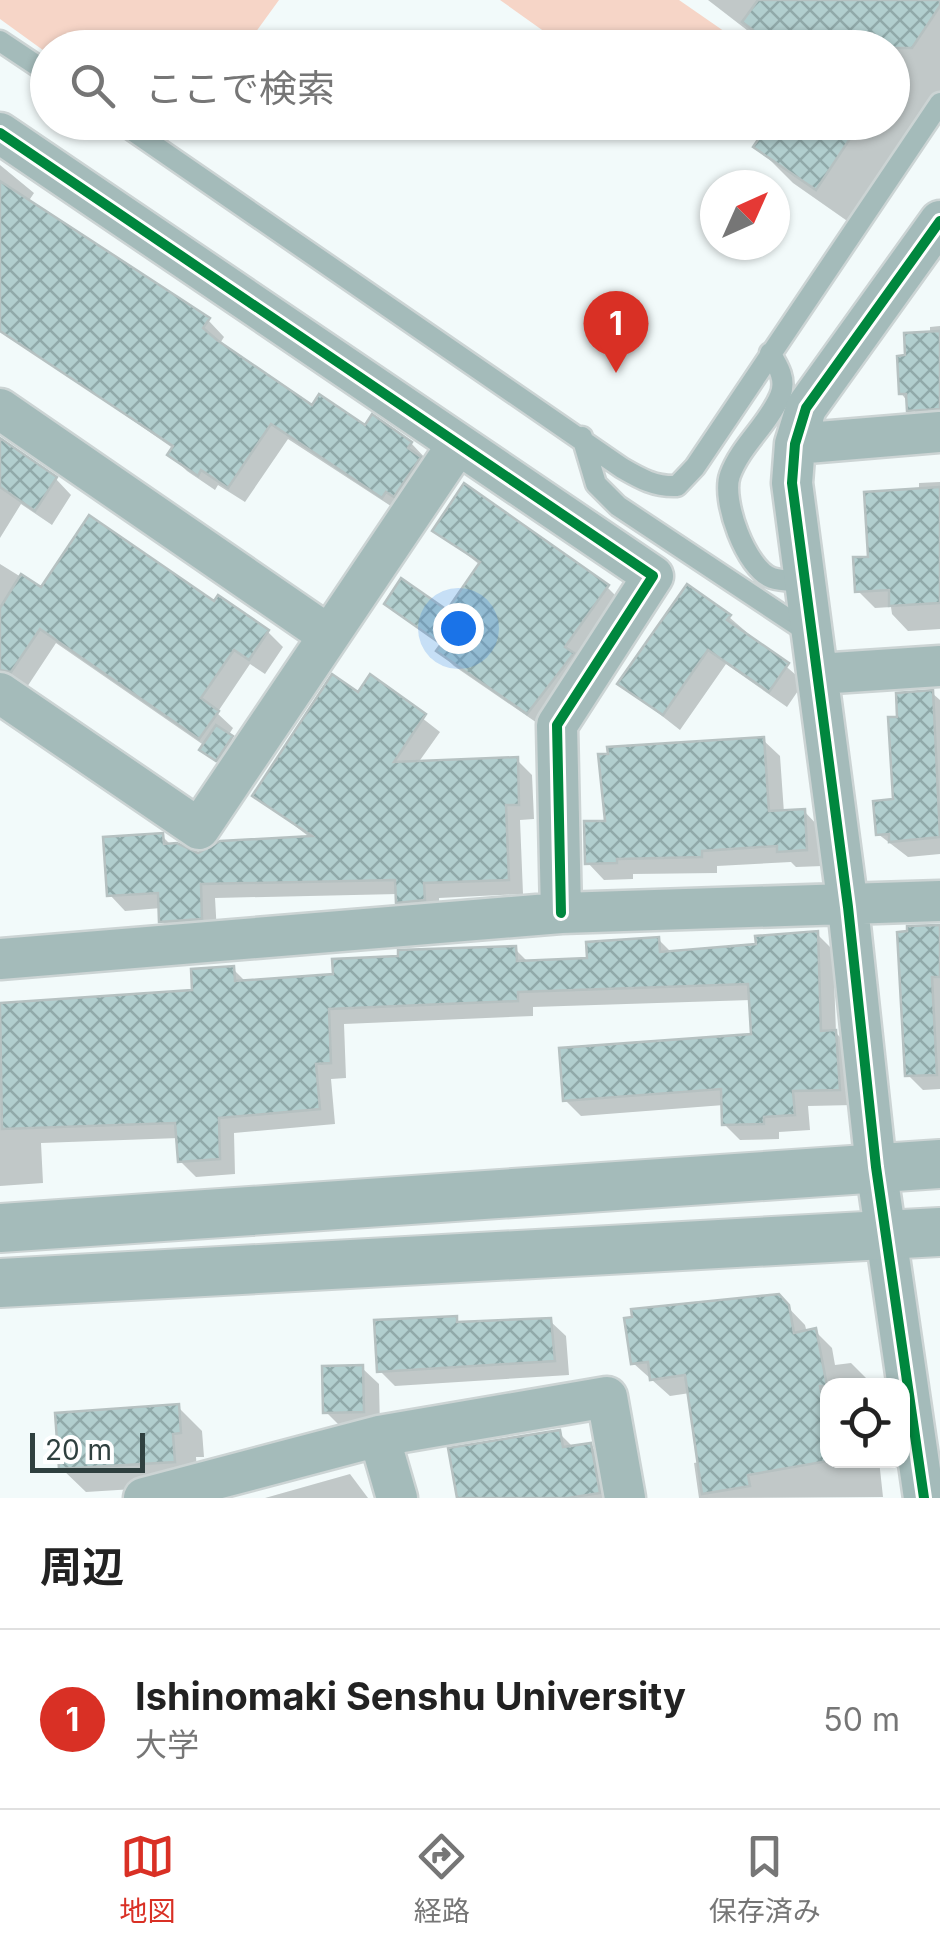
<!DOCTYPE html>
<html lang="ja">
<head>
<meta charset="utf-8">
<style>
	body { margin:0; font-family:Inter,"Noto Sans JP",sans-serif; background:#f2f2f2; color:#222 }
	.controls { position:absolute; right:30px; bottom:30px; display:grid; overflow:hidden; border-radius:20px; box-shadow:0 2px 8px #0004 }
	.controls button { width:90px; height:90px; display:grid; place-items:center; padding:0; border:0; border-bottom:2px solid #e0e0e0; background:#fff; color:#222; font:50px sans-serif }
	.compass { position:absolute; left:700px; top:170px; width:90px; height:90px; border-radius:50%; background:#fff; box-shadow:0 2px 8px #0004; rotate:45deg }
	.scale { position:absolute; left:30px; bottom:25px; width:115px; box-sizing:border-box; padding-left:10px; border:5px solid #2f403f; border-top:0; font-size:28px; line-height:35px; white-space:nowrap; color:#2f403f; -webkit-text-stroke:8px #fff; paint-order:stroke }
	.you { position:absolute; left:458px; top:628px; width:35px; height:35px; margin:-25px; border:8px solid #fff; border-radius:50%; background:#1a73e8; box-shadow:0 0 0 15px #1a73e833 }
	.badge { display:grid; place-items:center; width:65px; height:65px; border-radius:50%; background:#d93025; color:#fff; font-size:32px; font-weight:700 }
	.pin { position:absolute; translate:-50% -82px; filter:drop-shadow(0 2px 5px #0008) }
	.pin::after { content:''; position:absolute; top:52px; width:35px; height:30px; background:inherit; clip-path:polygon(0 0,100% 0,50% 100%) }
	.list { margin:0; padding:0; list-style:none }
	h2 { display:flex; justify-content:space-between; align-items:center; height:130px; margin:0; padding:0 40px; font-size:42px }
	h2 small { font-size:32px; font-weight:400; color:#767676 }
	.list li { display:grid; grid-template-columns:65px 1fr auto; gap:30px; align-items:center; box-sizing:border-box; height:180px; padding:0 40px; border-top:2px solid #e0e0e0 }
	.list b { display:block; font-size:38px; white-space:nowrap }
	.list p { margin:0; font-size:32px; white-space:nowrap; color:#767676 }
	.list em { font-size:32px; font-style:normal; color:#767676 }
	.icon { flex:none; width:55px; height:55px; fill:none; stroke:currentColor; stroke-width:2; stroke-linecap:round; stroke-linejoin:round }
	.map { position:relative; flex:none; width:940px; height:1498px; overflow:hidden }
	.search { position:absolute; background:#fff; box-shadow:0 2px 8px #0004; left:30px; right:30px; top:30px; height:110px; display:flex; align-items:center; gap:25px; box-sizing:border-box; padding:0 35px; border-radius:55px; color:#767676; font-size:38px }
	.sheet { height:310px; background:#fff }
	nav { display:flex; justify-content:space-around; align-items:center; box-sizing:border-box; height:140px; border-top:2px solid #e0e0e0; background:#fff; font-size:28px; color:#767676 }
	nav a { display:grid; justify-items:center; gap:5px }
	nav .on { color:#d93025 }
	.map>svg:first-child { display:block }
	.green { fill:#f6d5c7 }
	.shadow { fill:#0003 }
	.building { fill:url(#building-cross-hatch); stroke:#b6c1c1; stroke-width:2.5 }
	.lines { fill:none; stroke-linecap:round; stroke-linejoin:round }
	.service-casing { stroke:#ccd4d4; stroke-width:25 }
	.minor-casing { stroke:#ccd4d4; stroke-width:45 }
	.tertiary-casing { stroke:#ccd4d4; stroke-width:52 }
	.service { stroke:#a4bbba; stroke-width:20 }
	.minor { stroke:#a4bbba; stroke-width:40 }
	.tertiary { stroke:#a4bbba; stroke-width:48 }
	.cycleway-casing { stroke:#fff; stroke-width:16 }
	.cycleway { stroke:#00873e; stroke-width:10 }
</style>
</head>
<body>
<div class="map">
<svg width="940" height="1498" viewBox="0 0 940 1498">
	<defs>
		<pattern id="building-cross-hatch" width="8" height="8" patternUnits="userSpaceOnUse" patternTransform="scale(2.5)"><rect width="8" height="8" fill="#b1cece"/><path d="M0 0l8 8M0 8l8-8" fill="none" stroke="#90a9a9"/></pattern>
	</defs>
	<rect width="100%" height="100%" fill="#f2fafa"/>
	<path class="green" d="M0 0H279L245 47 48 48 47 53 0 19Z
		M500 0H679L731 36 722 47H566Z"/>
	<path class="shadow" d="M708 0H940V96L853 225 793 183 757 147 773 122H892V48H770Z
		M0 165 34 193 28 202 208 320 224 337 219 345 312 408 411 443 427 460 400 512 288 439 245 502 218 485 215 490 187 471 170 454 174 449 0 328Z
		M940 326V426H926L901 393 908 358 930 334V327Z
		M0 445 56 479 71 495 52 525 21 504 0 538Z
		M940 482V629L908 631 892 614 891 607 875 608 858 591 871 559 919 491V483Z
		M436 530 607 587 622 602 543 727 454 666 439 651 442 646 387 603 447 613 480 565Z
		M0 564 42 590 214 605 268 632 283 647 265 674 250 664 217 713 233 728 228 736 239 746 225 767 210 757 205 746 56 643 27 687 0 672Z
		M729 617 804 682 787 707 726 664 680 730 621 684Z
		M371 678 440 732 418 763 517 760 532 775 534 819 520 820 523 894 439 898V915L414 917 398 902V894L215 898 217 933 177 936 162 921 161 908 125 911 110 895 162 836 172 846 198 855 312 839 255 795 358 695Z
		M932 693 940 700V854L908 857 878 834 896 801 900 719Z
		M763 740 780 756 784 813 804 811 820 828 823 866 796 867 791 862 717 866V873L633 874V879L604 880 588 863 607 823Z
		M940 926V1089L923 1090 908 1075Z
		M817 934 833 950 836 1033 851 1048 854 1105 808 1106 810 1130 779 1132V1139L740 1140 724 1124V1105L581 1116 565 1100 753 1036 751 1000 533 1007V1016L344 1024 346 1078 331 1079 335 1124 234 1133 235 1174 196 1177 180 1161 179 1138 41 1143 43 1183 0 1186V1006L194 993 233 969 247 983 335 976 515 949 529 963 590 961 658 939 672 953 758 947Z
		M778 1297 805 1325 807 1333 815 1331 832 1348 835 1365 851 1363 868 1380 869 1386H828V1460H879L883 1497 699 1498 694 1463 700 1462 690 1393 670 1396 633 1363Z
		M550 1321 566 1336 569 1375 395 1386 380 1371 377 1322Z
		M362 1368 379 1384 380 1428 343 1429 326 1412Z
		M178 1407 202 1431 204 1457H196L198 1485 86 1492 61 1468Z
		M559 1433 574 1448 590 1445 607 1462 613 1498H460Z
		M350 1474 368 1498H265Z"/>
	<path class="building" d="M758 0H940V6L912 48H777L742 22Z
		M770 122H861L816 190 753 147Z
		M0 181 210 318 203 328 217 340 312 405 319 394 365 425 372 414 412 442 408 448 421 457 394 497 386 492 382 498 271 424 228 488 201 470 198 476 167 455 173 446 0 331Z
		M940 331V409L907 411 906 394H899L897 356 905 355 904 333Z
		M0 438 57 477 35 511 0 487Z
		M464 483 609 585 565 647 574 653 527 714 436 651 441 644 384 604 401 578 447 610 480 562 432 531Z
		M940 487V603L889 606V590L855 592 853 557H868L864 492Z
		M89 515 214 601 218 595 269 630 249 660 234 650 201 698 219 711 199 739 40 629 11 672 0 670V608L21 574 41 587Z
		M687 584 731 615 727 620 789 663 769 692 708 650 663 715 617 684Z
		M332 674 358 692 370 674 426 714 394 762 518 757 519 805H506L509 880 424 883 425 900 396 903 395 880 201 884 202 919 159 922 158 893 107 896 103 837 163 833 164 844 177 843 198 853 220 841 312 836 252 796Z
		M933 690 940 837 889 842V834L876 835 873 801 893 799 888 717H897L896 693Z
		M216 725 233 736 216 761 199 750Z
		M764 737 769 811 805 809 807 850 777 852V846L702 851V857L617 859V863L585 864 584 821H605L598 754H608L607 747Z
		M940 925V977H932L937 1075 905 1076 897 932 907 931V926Z
		M818 931 821 1031 836 1030 840 1090 793 1091 795 1115 764 1117V1124L722 1125 721 1089 563 1101 559 1048 751 1034 748 984 518 992V1001L329 1009 331 1063 316 1064 320 1109 219 1118 220 1159 178 1162 175 1123 2 1129 0 1003 192 990 191 969 234 966 235 981 333 974 332 959 398 956V950L516 946 517 961 587 958 586 942 659 937 660 952 756 944 755 936Z
		M779 1294 789 1305 794 1333 816 1328 827 1386H820L828 1426V1461L748 1475 750 1486 702 1494 685 1375 650 1380 648 1362 631 1364 624 1318 632 1317 631 1309Z
		M457 1316V1322L551 1318 555 1361 377 1372 374 1320Z
		M363 1365 364 1412 323 1413 322 1366Z
		M179 1404 181 1433 173 1434 175 1462 59 1469 55 1413Z
		M560 1430 563 1447 591 1443 600 1493 568 1498H457L448 1448Z"/>
	<g class="lines">
		<defs>
			<path id="service" d="M0 41 48 73
				M120 122 622 468C641 479 655 487 677 486L695 467 940 103
				M770 353C778 366 787 380 780 396 768 425 741 445 730 475 721 500 746 569 772 578 781 581 794 581 803 582
				M582 437 596 484 618 506 809 633"/>
			<path id="minor" d="M0 133 653 576 557 725 561 913
				M0 409 328 635
				M795 444 940 432
				M818 674 940 666
				M0 693 199 829 458 444
				M0 959 561 913 940 901
				M379 1436 397 1498
				M144 1498 379 1436 607 1397 625 1498
				M924 1498 876 1167 848 907 792 483 795 444 806 408 940 221"/>
			<path id="tertiary" d="M0 1228 940 1164
				M0 1283 940 1232"/>
		</defs>
		<use href="#service" class="service-casing"/>
		<use href="#minor" class="minor-casing"/>
		<use href="#tertiary" class="tertiary-casing"/>
		<use href="#service" class="service"/>
		<use href="#minor" class="minor"/>
		<use href="#tertiary" class="tertiary"/>
		<defs>
			<path id="cycleway" d="M0 133 653 576 557 725 561 913
				M924 1498 876 1167 848 907 792 483 795 444 806 408 940 221"/>
		</defs>
		<use href="#cycleway" class="cycleway-casing"/>
		<use href="#cycleway" class="cycleway"/>
	</g>
</svg>
<div class="controls">
<button><svg class="icon" aria-label="locate" viewBox="0 0 24 24"><circle cx="12" cy="12" r="6"/><path d="M12 2v4M12 18v4M2 12h4M18 12h4"/></svg></button>
</div>
<svg class="compass" viewBox="-18 -18 36 36"><path d="M0-13l5 13h-10z" fill="#e53935"/><path d="M0 13l5-13h-10z" fill="#767676"/></svg>
<div class="scale">20 m</div>
<div class="you"></div>
<div class="pin badge" style="left:616px;top:373px">1</div>
<div class="search"><svg class="icon" aria-label="search" viewBox="0 0 24 24"><circle cx="10" cy="10" r="6"/><path d="M15 15l6 6"/></svg>ここで検索</div>
</div>
<section class="sheet">
<h2>周辺<small></small></h2>
<ul class="list">
<li><span class="badge">1</span><div><b>Ishinomaki Senshu University</b><p>大学</p></div><em>50 m</em></li>
</ul>
</section>
<nav>
<a class="on"><svg class="icon" aria-label="map" viewBox="0 0 24 24"><path d="M3 6l6-2 6 2 6-2v14l-6 2-6-2-6 2zM9 4v14M15 6v14"/></svg>地図</a>
<a><svg class="icon" aria-label="directions" viewBox="0 0 24 24"><path d="M12 3l9 9-9 9-9-9zM9 14v-3h6M13 9l2 2-2 2"/></svg>経路</a>
<a><svg class="icon" aria-label="saved" viewBox="0 0 24 24"><path d="M7 4h10v16l-5-4-5 4z"/></svg>保存済み</a>
</nav>
</body>
</html>
